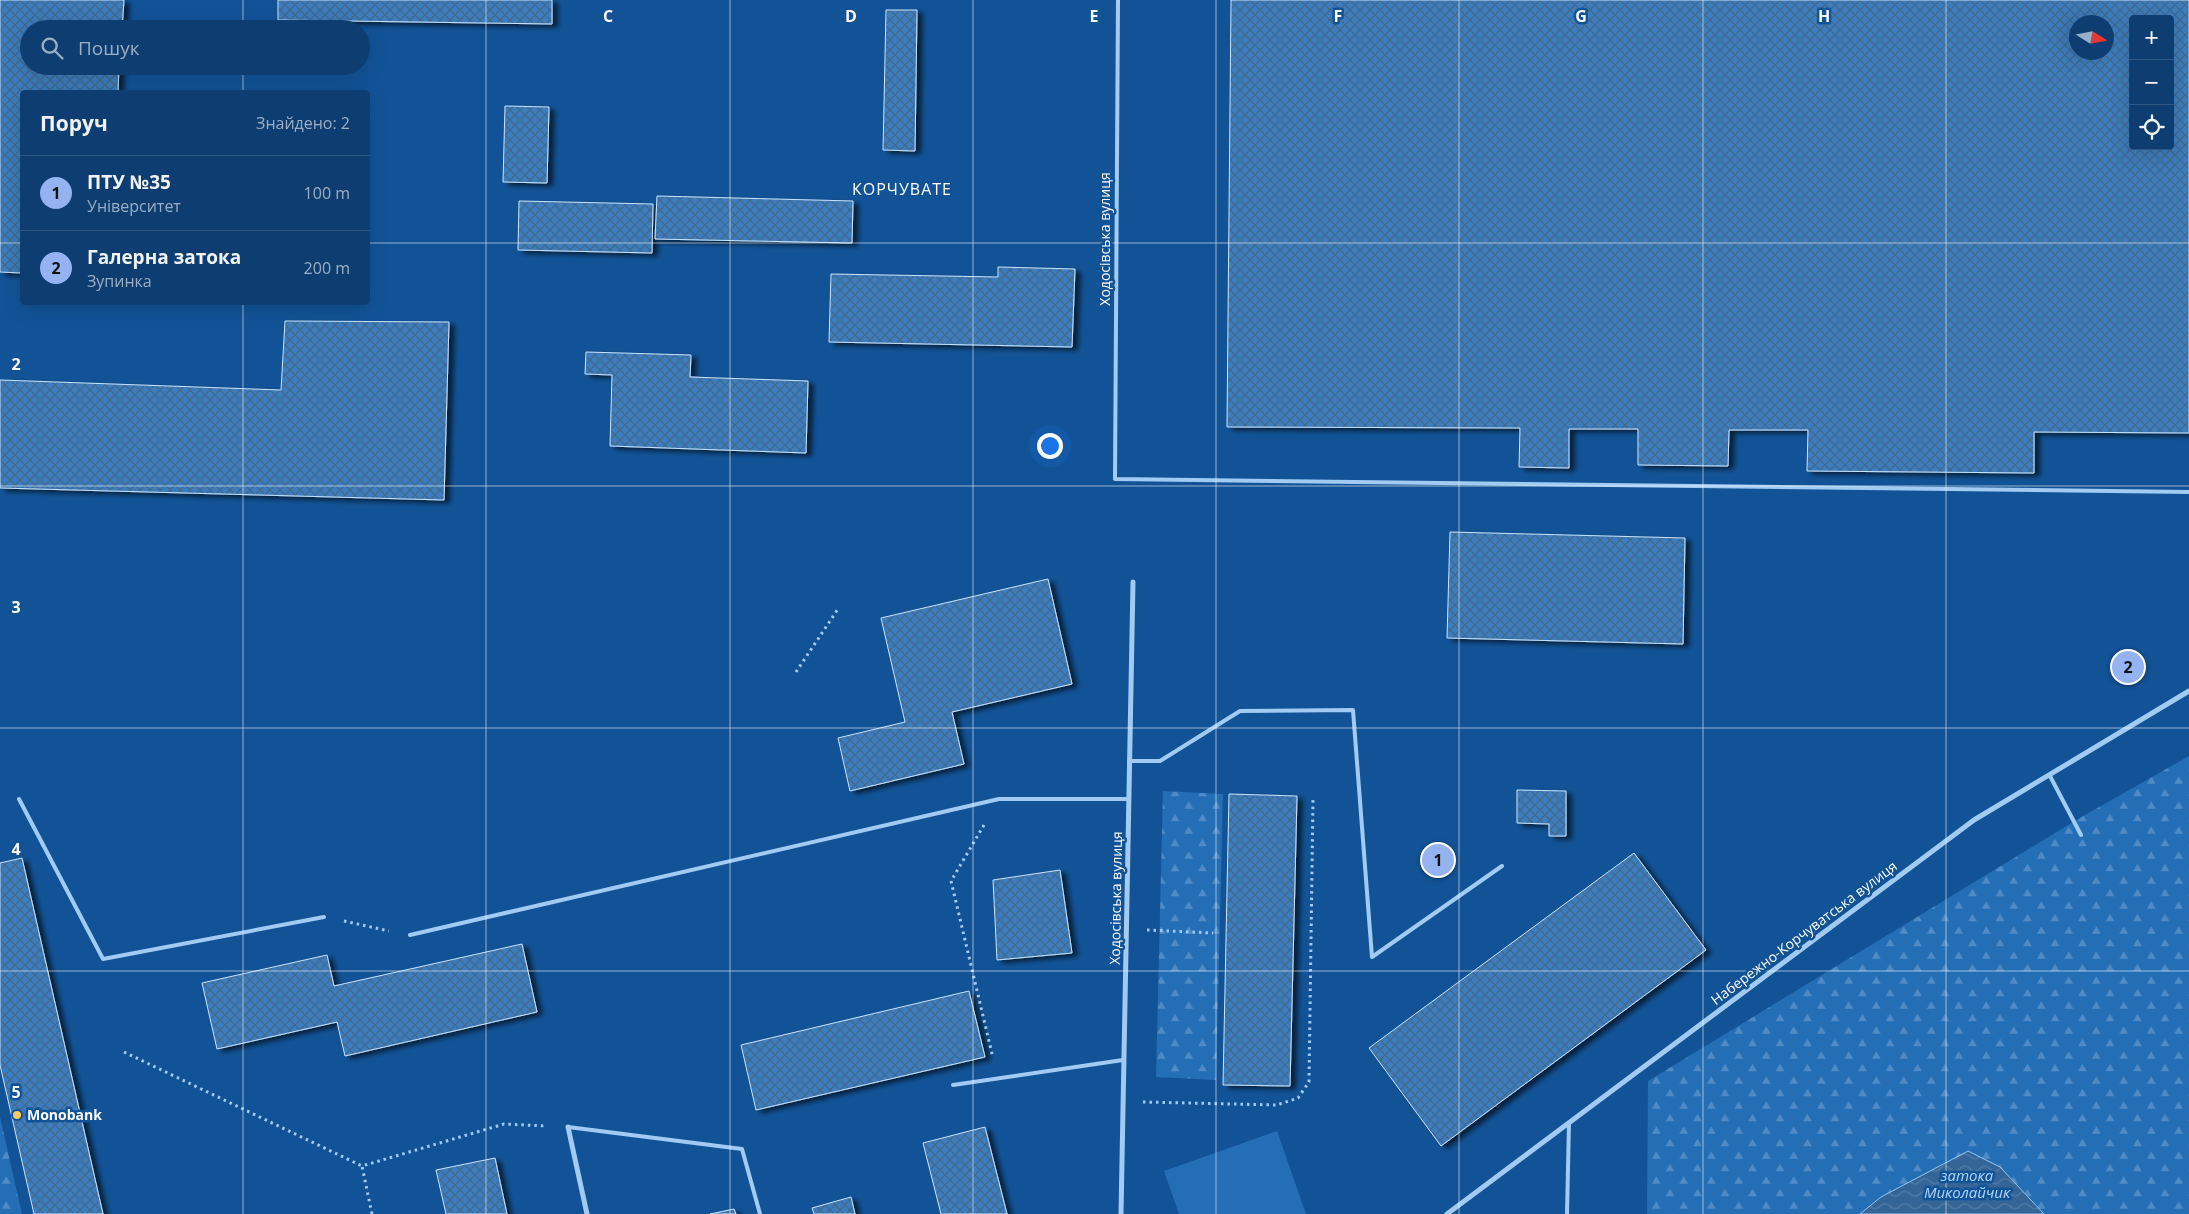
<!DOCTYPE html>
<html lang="uk">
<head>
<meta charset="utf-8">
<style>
	body { margin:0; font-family:"Open Sans",sans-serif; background:#174576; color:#f1f3f6 }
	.controls { position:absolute; right:15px; top:15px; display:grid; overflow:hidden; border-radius:5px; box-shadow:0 5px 20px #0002 }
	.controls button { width:45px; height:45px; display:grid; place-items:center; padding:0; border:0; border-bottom:1px solid #2e5784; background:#0e3e71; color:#f1f3f6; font:25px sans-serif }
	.compass { position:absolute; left:2069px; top:15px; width:45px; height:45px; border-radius:50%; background:#0e3e71; box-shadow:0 5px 20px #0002; rotate:101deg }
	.you { position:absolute; left:1049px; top:445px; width:18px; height:18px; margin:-12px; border:4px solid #fff; border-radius:50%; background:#1a73e8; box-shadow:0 0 0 8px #1a73e833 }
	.badge { display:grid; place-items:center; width:32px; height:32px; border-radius:50%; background:#95b2f1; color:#111; font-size:16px; font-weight:700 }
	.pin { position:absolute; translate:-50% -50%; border:2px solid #fff; box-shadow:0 1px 5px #0006 }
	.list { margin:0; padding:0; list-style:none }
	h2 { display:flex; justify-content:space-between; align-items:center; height:65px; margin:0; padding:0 20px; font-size:21px }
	h2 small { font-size:16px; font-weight:400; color:#9baec3 }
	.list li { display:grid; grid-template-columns:32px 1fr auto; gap:15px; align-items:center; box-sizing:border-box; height:75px; padding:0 20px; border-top:1px solid #2e5784 }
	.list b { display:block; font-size:19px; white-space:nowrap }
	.list p { margin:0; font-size:16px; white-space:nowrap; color:#9baec3 }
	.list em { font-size:16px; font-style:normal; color:#9baec3 }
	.icon { flex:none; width:28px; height:28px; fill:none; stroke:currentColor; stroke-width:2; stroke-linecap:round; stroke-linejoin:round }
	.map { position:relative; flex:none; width:2189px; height:1214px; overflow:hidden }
	.search { position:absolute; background:#0e3e71; box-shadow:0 5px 20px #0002; left:20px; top:20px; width:350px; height:55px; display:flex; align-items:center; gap:12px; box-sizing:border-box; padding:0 18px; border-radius:28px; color:#9baec3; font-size:19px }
	.panel { position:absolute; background:#0e3e71; box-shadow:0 5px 20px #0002; left:20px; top:90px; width:350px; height:215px; border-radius:5px }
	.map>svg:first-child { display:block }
	.forest { fill:url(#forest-firs) }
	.pitch { fill:#246eb6 }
	.water { fill:url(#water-waves); stroke:#94c7f6 }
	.building { fill:url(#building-cross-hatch); stroke:#cae4fd; fill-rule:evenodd; filter:url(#shadow) }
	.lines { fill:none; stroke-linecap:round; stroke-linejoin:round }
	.path { stroke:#a2cbf3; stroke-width:3; stroke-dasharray:2.5 4; stroke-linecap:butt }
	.lane { stroke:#a2cbf3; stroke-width:4 }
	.street { stroke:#a2cbf3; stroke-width:5 }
	.grid { fill:none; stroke:#fff; stroke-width:1; stroke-opacity:0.55 }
	.poi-dot { fill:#ffca64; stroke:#125397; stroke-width:2 }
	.labels { text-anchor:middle; stroke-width:5; stroke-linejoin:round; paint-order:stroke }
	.street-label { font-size:14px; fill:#fff; stroke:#125397 }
	.poi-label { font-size:14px; font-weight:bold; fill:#fff; stroke:#125397; text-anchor:start }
	.water-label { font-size:15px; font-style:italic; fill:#aed5fa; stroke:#125397 }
	.quarter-label { font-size:16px; letter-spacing:1px; fill:#fff; stroke:#125397 }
	.grid-label { font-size:16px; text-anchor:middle; font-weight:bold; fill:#fff; stroke:#125397; stroke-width:5; stroke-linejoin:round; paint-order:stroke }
</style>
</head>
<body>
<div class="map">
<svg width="2189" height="1214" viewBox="0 0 2189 1214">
	<defs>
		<pattern id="forest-firs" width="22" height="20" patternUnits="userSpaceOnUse" patternTransform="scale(1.25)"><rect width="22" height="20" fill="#246eb6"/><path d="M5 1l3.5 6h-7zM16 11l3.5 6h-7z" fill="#508bc5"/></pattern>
		<pattern id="water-waves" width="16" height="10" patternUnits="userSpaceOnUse" patternTransform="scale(1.25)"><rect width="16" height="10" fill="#356596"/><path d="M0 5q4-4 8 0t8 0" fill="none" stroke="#537ca6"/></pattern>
		<pattern id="building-cross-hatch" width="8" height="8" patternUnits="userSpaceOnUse" patternTransform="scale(1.25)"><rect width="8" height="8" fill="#3b7dbf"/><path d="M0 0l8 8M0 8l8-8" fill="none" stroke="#43678b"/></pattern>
		<filter id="shadow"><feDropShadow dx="5.5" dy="3" stdDeviation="2.5" flood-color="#0009"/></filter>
	</defs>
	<rect width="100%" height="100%" fill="#125397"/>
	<path class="forest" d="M2189 756V1214H2044L2027 1198 1881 1197 1860 1214H1647L1648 1081 2078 819Z
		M1163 791 1223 794 1216 1080 1156 1077Z
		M0 1117 22 1214H0Z"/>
	<path class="pitch" d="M1277 1131 1306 1214H1179L1164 1171Z"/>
	<path class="water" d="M1968 1151 2000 1167 2044 1214H1860L1881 1197Z"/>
	<path class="building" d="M0 0H124L122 29H29V66H119L118 92H22V273L0 272Z
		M278 0H552V24L278 20Z
		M1231 0H2189V433L2034 432V473L1807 471 1808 430H1729L1728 466 1638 465V429H1569V468L1519 467 1520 428 1227 427ZM2133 19H2170V146H2133ZM2076 22H2106V52H2076Z
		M886 10H917L915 151 883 150Z
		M505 106 549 107 547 183 503 182Z
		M657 196 853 201 852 243 655 239Z
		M519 201 653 204 652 253 518 250Z
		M998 267 1075 269 1072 347 829 342 831 274 998 277Z
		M285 321 449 322 444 500 0 488V380L281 390Z
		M586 352 691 355 690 377 808 381 806 453 610 446 612 375 585 374Z
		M1450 532 1685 538 1683 644 1447 638Z
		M1048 579 1072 684 952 712 964 764 850 791 838 738 905 722 881 618Z
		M1517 790 1566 791V836H1549V824L1517 823Z
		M1229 794 1297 796 1290 1086 1223 1085Z
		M1634 853 1706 950 1441 1146 1369 1048Z
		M22 858 103 1214H34L0 1065V863Z
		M1060 870 1072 953 997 960 993 880Z
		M522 944 537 1012 345 1056 337 1022 217 1049 202 983 327 955 334 986Z
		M969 991 985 1057 756 1110 741 1045Z
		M985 1127 1007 1214H941L923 1143Z
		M495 1158 507 1214H446L436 1170Z
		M851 1197 855 1214H814L812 1208Z
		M734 1209 736 1214H710Z"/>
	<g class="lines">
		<path class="path" d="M796 672 838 609
			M984 825 951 881 993 1058
			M344 921 389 931
			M1147 930 1213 933
			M124 1052 362 1166
			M1143 1102 1277 1105 1298 1098 1309 1082 1313 799
			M372 1214 362 1166 504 1124 546 1126"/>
		<path class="lane" d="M1118 0 1115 479 2189 492
			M1129 761H1160L1240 711 1353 710 1372 957 1502 866
			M2050 776 2081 835
			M19 799 103 959 324 917
			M410 935 999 799H1129
			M953 1085 1123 1060
			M568 1127 742 1149 760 1214
			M1567 1214 1569 1123"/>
		<path class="street" d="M568 1127 587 1214
			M1121 1214 1133 582
			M1447 1214 1974 820 2189 691"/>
	</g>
	<path class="grid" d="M243 0V29M486 0V1214M730 0V1214M973 0V1214M1216 0V1214M1459 0V1214M1703 0V1214M1946 0V1214M243 66V92M0 243H22M368 243H2189M243 302V1214M0 486H2189M0 728H2189M0 971H2189"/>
	<circle class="poi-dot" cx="17" cy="1115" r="5"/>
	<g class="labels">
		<g class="street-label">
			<text transform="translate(1105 239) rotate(-90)" y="5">Ходосівська вулиця</text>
			<text transform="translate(1116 898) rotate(-89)" y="5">Ходосівська вулиця</text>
			<text transform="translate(1804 933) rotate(-37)" y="5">Набережно-Корчуватська вулиця</text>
		</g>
		<g class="poi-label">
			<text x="27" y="1120">Monobank</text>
		</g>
		<g class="water-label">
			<text x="1967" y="1181">затока<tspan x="1967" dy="17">Миколайчик</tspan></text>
		</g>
		<g class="quarter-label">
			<text x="902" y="195">КОРЧУВАТЕ</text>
		</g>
	</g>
	<g class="grid-label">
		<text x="608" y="22">C</text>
		<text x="851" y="22">D</text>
		<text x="1094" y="22">E</text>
		<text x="1338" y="22">F</text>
		<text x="1581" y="22">G</text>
		<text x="1824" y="22">H</text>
		<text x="16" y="370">2</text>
		<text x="16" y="613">3</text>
		<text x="16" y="855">4</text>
		<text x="16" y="1098">5</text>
	</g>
</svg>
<div class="controls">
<button>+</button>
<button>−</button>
<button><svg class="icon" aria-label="locate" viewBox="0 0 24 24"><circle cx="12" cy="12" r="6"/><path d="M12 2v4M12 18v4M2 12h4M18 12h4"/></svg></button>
</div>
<svg class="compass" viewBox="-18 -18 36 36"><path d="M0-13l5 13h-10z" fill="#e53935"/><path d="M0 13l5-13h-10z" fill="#9baec3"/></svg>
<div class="you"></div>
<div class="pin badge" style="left:1438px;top:860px">1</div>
<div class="pin badge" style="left:2128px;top:667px">2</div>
<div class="search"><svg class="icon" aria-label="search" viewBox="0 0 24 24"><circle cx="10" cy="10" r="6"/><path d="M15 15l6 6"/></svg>Пошук</div>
<section class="panel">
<h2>Поруч<small>Знайдено: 2</small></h2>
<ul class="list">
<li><span class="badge">1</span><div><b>ПТУ №35</b><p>Університет</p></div><em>100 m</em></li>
<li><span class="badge">2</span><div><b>Галерна затока</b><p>Зупинка</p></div><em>200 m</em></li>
</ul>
</section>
</div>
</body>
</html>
